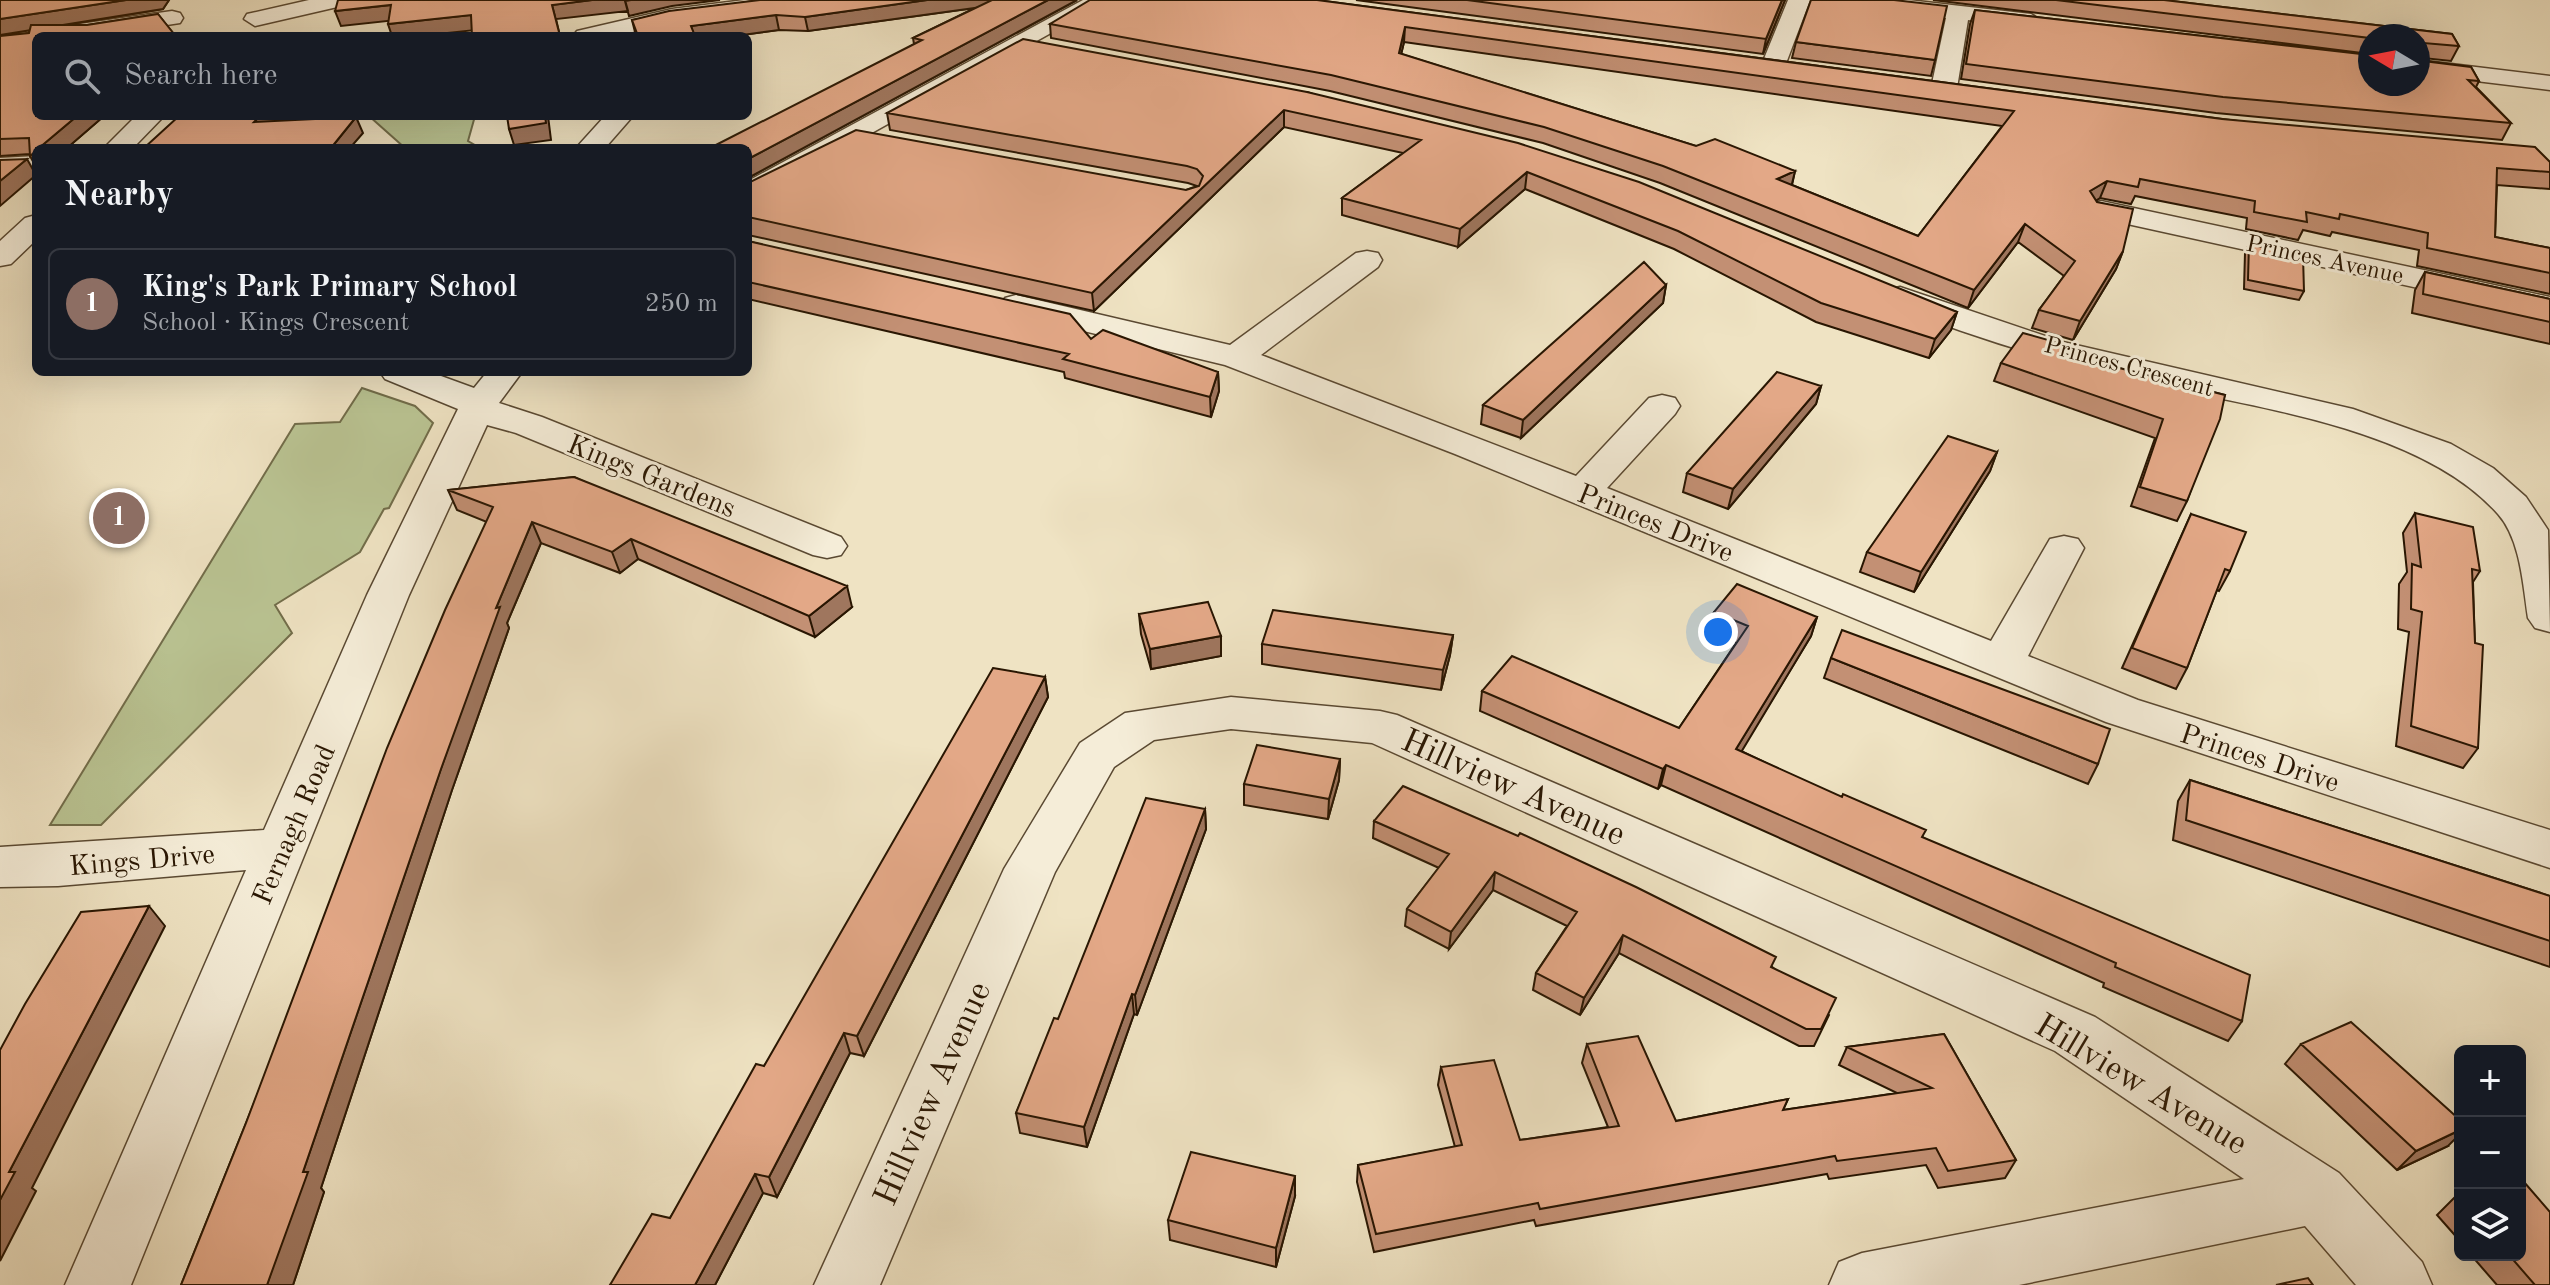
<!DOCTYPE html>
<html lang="en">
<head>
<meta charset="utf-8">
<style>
	body { margin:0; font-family:"Old Standard TT",serif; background:#20242c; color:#f1f3f6 }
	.controls { position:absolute; right:24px; bottom:24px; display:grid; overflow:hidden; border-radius:12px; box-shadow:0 8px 32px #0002 }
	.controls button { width:72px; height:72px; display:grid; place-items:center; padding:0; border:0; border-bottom:2px solid #363941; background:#171b24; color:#f1f3f6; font:40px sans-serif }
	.compass { position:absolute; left:2358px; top:24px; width:72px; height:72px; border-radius:50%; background:#171b24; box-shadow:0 8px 32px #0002; rotate:280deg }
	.you { position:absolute; left:1718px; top:632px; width:28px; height:28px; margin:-20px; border:6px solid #fff; border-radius:50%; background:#1a73e8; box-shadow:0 0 0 12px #1a73e833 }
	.badge { display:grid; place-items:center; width:52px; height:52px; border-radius:50%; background:#c59692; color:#fff; font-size:26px; font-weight:700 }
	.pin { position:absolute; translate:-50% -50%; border:4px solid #fff; box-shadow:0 2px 8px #0006 }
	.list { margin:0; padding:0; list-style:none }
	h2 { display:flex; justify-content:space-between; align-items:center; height:104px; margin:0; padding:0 32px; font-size:34px }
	h2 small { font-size:26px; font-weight:400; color:#9ea1a6 }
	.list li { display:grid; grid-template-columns:52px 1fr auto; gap:24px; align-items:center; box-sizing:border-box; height:112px; margin:0 16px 16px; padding:0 16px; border:2px solid #363941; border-radius:12px }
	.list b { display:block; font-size:30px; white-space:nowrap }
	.list p { margin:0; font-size:26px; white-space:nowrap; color:#9ea1a6 }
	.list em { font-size:26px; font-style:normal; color:#9ea1a6 }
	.icon { flex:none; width:44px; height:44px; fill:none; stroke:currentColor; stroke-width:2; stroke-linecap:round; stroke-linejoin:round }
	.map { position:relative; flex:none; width:2550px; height:1285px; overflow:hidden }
	.search { position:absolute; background:#171b24; box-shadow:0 8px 32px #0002; left:32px; top:32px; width:720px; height:88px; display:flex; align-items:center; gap:20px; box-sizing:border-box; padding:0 28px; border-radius:12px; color:#9ea1a6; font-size:30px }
	.panel { position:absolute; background:#171b24; box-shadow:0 8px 32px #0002; left:32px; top:144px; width:720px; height:232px; border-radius:12px }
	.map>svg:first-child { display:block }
	.green { fill:#bac493; stroke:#726d4a; stroke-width:2 }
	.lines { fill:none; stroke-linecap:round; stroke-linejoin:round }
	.street-casing { stroke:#5a4932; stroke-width:3 }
	.street { fill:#f5edd8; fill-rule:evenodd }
	.wall { fill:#c39074; stroke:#291602; stroke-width:2; fill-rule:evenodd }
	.shaded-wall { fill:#9f765e; stroke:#291602; stroke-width:2 }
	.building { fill:#e3a887; stroke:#291602; stroke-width:2; fill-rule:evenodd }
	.labels { text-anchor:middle; stroke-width:6; stroke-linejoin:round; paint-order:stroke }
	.far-street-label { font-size:24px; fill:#291602; stroke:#f5edd8 }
	.street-label { font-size:28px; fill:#291602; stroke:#f5edd8 }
	.near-street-label { font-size:34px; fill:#291602; stroke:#f5edd8 }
</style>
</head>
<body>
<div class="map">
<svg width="2550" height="1285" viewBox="0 0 2550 1285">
	<rect width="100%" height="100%" fill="#efe3c3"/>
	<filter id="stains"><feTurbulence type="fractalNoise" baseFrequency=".0025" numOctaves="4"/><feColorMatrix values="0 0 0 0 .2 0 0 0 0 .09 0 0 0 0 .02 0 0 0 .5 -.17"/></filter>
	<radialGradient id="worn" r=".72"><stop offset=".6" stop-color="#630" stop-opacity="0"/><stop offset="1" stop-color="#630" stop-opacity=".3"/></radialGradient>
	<path class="green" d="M369 116H475L468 141 480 148H405Z
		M362 388 415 406 433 423 389 508 384 509 360 552 275 605 292 633 101 825H50L295 424 340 422Z"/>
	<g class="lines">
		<defs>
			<path id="street" d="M309 0H349L346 5 255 26 244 19 247 14Z
				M745 0H809L798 7 672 23 615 36H573L577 31 672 9Z
				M1083 0H1110L748 202V181Z
				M1788 0H1810L1785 66 1773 73 1764 71 1761 66Z
				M1840 0H1908L2031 14 2042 21 2031 28 1968 20 1957 88 1944 96 1931 88 1946 18 1851 7Z
				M172 11 180 13 183 18 180 23 94 36H36V40L33 36 45 29Z
				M2418 60 2550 76V90L2418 74Z
				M136 116H164L133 148H104Z
				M605 116H633L605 148H576Z
				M36 156V172L0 174V158Z
				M2101 201 2550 297V317L2091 216 2086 210 2091 204Z
				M36 215V240L11 264 0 266V241L25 218Z
				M1367 251 1378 253 1382 260 1378 267 1261 355 1576 476 1649 398 1662 395 1675 398 1680 406 1675 414 1607 488 1991 641 2050 539 2064 536 2078 539 2084 548 2028 656 2138 700 2550 830V868L2106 722 1455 454 1225 365 1005 312 1000 305 1005 298 1016 295 1230 345 1356 253Z
				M1900 287 2063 342 2353 409 2451 444 2493 468 2526 497 2548 530 2550 632 2535 628 2528 618C2523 586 2521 540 2498 514 2416 421 2230 405 2114 376 2037 357 1962 333 1889 304L1884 297 1889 290Z
				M380 372H430L474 388 487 372H522L499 403 542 417 841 537 847 546 841 555 827 558 813 555 516 433 487 425 409 595 131 1285H65L246 870 58 886 0 887V847L264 830 367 595 458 409 385 379Z
				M1231 697 1380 711 1397 715 2095 1017 2339 1173 2422 1262 2432 1285H2356L2305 1226 2019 1285H1829L1839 1262 1862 1253 2244 1179 2055 1051 1372 743 1231 729 1154 740 1114 767 1055 872 880 1285H814L1004 869 1080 743 1125 713Z"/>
		</defs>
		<use href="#street" class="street-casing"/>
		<use href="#street" class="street"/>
	</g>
	<path class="wall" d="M0 0H169L163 9 64 25H87L158 14 175 36H36V116H104L67 148H36L30 154 0 156V36L29 33 30 30 0 35Z
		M759 0H1077L748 178V148L914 44 913 38 975 8 808 31 779 30 735 36H636L632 20Z
		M1317 0 2550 162V189L2497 185 2495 237 2550 248V294L2417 266 2419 250 2332 232 2330 236 2303 230 2298 240 2246 229 2247 218 2135 196 2131 204 2100 198 2096 200 2123 251 2116 269 2073 340 2032 328 2039 310 2064 276 2018 242 1968 308 1660 183 1543 143 1330 91 1051 38 1050 24ZM1404 42 2002 126 1918 236 1792 185 1795 171 1696 146 1401 54Z
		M1356 0H1785L1763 54Z
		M1933 0H2164L2452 34 2459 46 2451 61 2424 58V61L2471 67 2479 81 2476 87 2511 123 2502 140 2216 113 1961 79 1970 24 1975 10 2370 55V84H2418V36H2370V54Z
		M1796 42 1935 60 1931 76 1792 58Z
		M1307 92 1957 312 1951 330 1929 358 1816 322 1674 249 1525 189 1458 247 1342 215V198L1403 153 1284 127 1094 311 748 235V184L1186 190 1197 186 1188 183 890 130 887 113Z
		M748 241 1091 339 1218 372 1219 391 1211 417 1065 378 1064 372 748 299Z
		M2249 244 2304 291 2299 300 2244 289 2245 253Z
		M2425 272 2550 299V344L2412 313 2415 290Z
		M1666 285 1663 303 1521 438 1481 424 1483 405Z
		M2066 345 2063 354 2225 395 2187 501 2177 521 2131 506 2155 438 1994 381 2001 363Z
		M1821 386 1816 404 1728 509 1683 492 1687 473Z
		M1997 452 1990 471 1914 592 1860 572 1867 552Z
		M574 477 852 607 815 637 638 559 620 573 541 543 507 623 509 628 452 790 321 1188 324 1192 293 1285H181L487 522 457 510 448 490Z
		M2415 513 2480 571 2473 582 2478 748 2463 768 2396 746 2409 632 2398 629 2399 584 2407 572 2403 533Z
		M2191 514 2230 571 2219 591 2217 590 2187 668 2176 689 2122 668Z
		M1714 612 1817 617 1811 636 1741 751 1922 837 2242 1021 2228 1041 2103 987 2104 983 1661 785 1658 789 1480 711 1482 691 1679 728 1736 643 1709 631Z
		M1139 614 1221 636V656L1151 669 1141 634Z
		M1453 635 1450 655 1441 690 1262 664V644Z
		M1831 658 2098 764 2088 784 1824 678Z
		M1045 677 1048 697 864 1056 850 1053 777 1197 763 1193 715 1285H610L670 1218 764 1066Z
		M1340 759 1339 780 1328 819 1244 805V784Z
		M2190 780 2550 896V967L2173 840 2178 801Z
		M1205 809 1206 829 1137 1015 1134 1014 1087 1147 1020 1133 1016 1113 1058 1019Z
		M1374 821 1772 967 1829 1015 1814 1046H1799L1619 953 1580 1015 1533 990 1536 973 1567 926 1493 890 1449 949 1405 926 1407 909 1439 868 1373 838Z
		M1944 1034 2016 1160 2005 1178 1938 1188 1926 1165 1829 1179 1827 1174 1536 1226 1534 1220 1374 1252 1357 1182 1358 1165 1455 1147 1438 1085 1441 1067 1520 1140 1608 1127 1582 1063 1587 1044 1676 1121 1788 1099 1783 1110 1897 1093 1839 1065 1847 1047Z
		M2301 1044 2448 1146 2397 1170 2285 1064Z
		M2457 1195H2460V1241L2437 1215Z
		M1295 1196 1276 1267 1170 1240 1168 1220Z
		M2471 1255H2520L2550 1285H2497Z"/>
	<path class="shaded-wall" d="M126 0H169L163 9 0 35V19Z
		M592 0H625L628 11 556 19 560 36 552 5Z
		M631 0H720L672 6 629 16 625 1Z
		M927 0H1018V2L808 31 805 17Z
		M1048 0H1077L748 178V159Z
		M1782 0H1785L1763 54 1766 39Z
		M391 5 397 20 341 26 335 11Z
		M471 15 476 30 419 36H392L388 24Z
		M776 15 779 30 735 36H694L691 26Z
		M1405 27 1404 42 1398 68 1399 53Z
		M1284 110V127L1094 311 1092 293Z
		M77 116H104L67 148H39Z
		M260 116H279L280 118 261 138 254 122Z
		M545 116H548L551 140 514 145 509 129Z
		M356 117 363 133 350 148H331Z
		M36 151V167L30 156Z
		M27 159 36 175 0 206V181Z
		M1795 171 1791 188 1777 179Z
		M1527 172 1525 189 1458 247 1460 229Z
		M2107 181 2100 198 2084 208 2090 191Z
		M2025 224 2018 242 1968 308 1974 290Z
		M2123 251 2116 269 2073 340 2080 321Z
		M1666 285 1663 303 1521 438 1523 420Z
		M1957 312 1951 330 1929 358 1935 339Z
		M1218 372 1219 391 1211 417 1210 397Z
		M1821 386 1816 404 1728 509 1733 489Z
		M1997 452 1990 471 1914 592 1921 572Z
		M532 522 541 543 507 623 509 628 452 790 321 1188 324 1192 293 1285H267L303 1172 496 608Z
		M631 539 638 559 620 573 612 552Z
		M847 586 852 607 815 637 809 616Z
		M1817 617 1811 636 1731 769 1736 749Z
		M1453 635 1450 655 1441 690 1443 670Z
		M1221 636V656L1151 669 1150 649Z
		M1045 677 1048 697 864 1056 857 1036Z
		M1340 759 1339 780 1328 819 1329 799Z
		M1666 765 1661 785 1658 789 1663 769Z
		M1205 809 1206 829 1137 1015 1135 995Z
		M1495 872 1493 890 1449 949 1451 932Z
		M149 906 165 926 32 1188 36 1191 0 1261V1200L9 1172Z
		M1623 935 1619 953 1580 1015 1584 998Z
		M1132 994 1134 1014 1087 1147 1084 1127Z
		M844 1033 850 1053 777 1197 769 1177Z
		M2460 1130V1134L2448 1146 2397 1170 2416 1151Z
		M755 1174 763 1193 715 1285H695Z
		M1295 1176V1196L1276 1267V1248Z"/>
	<path class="building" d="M0 0H126L0 19Z
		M338 0H592L552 5 560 36H472L471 15 388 24 391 5 335 11Z
		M760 0H927L805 17 776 15 691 26 695 36H638L632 20 669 11Z
		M992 0H1048L748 159V148H710L922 40 913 38Z
		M1090 0H1317L2222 119 2535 147 2550 162V172L2497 168 2495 237 2550 248V273L2427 248 2428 233 2340 214 2339 219 2306 212 2307 222 2254 212 2255 201 2140 179 2138 187 2107 181 2090 191 2097 202 2133 209 2123 251 2080 321 2039 310 2075 261 2025 224 1974 290 1663 166 1544 127 1331 75 1050 24ZM1405 27 2014 111 1918 236 1777 179 1795 171 1715 139 1696 146 1399 53Z
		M1467 0H1782L1766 39Z
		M1811 0H1894L1947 6 1935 60 1796 42Z
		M2056 0H2164L2452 34 2459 46 2424 43V61L2471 67 2479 81 2468 80 2511 123 2223 97 1966 64 1975 10 2370 55V84H2418V36H2370V38Z
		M158 14 174 34 172 36H36V116H77L39 148H36V151L30 156 29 138 0 139V36L29 33 31 25H87Z
		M1023 39 1307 92 1518 143 1639 182 1957 312 1935 339 1821 303 1678 231 1527 172 1460 229 1342 198 1421 140 1284 110 1092 293 748 217V183L856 130 1186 190 1199 186 1203 176 1197 169 1187 166 887 113Z
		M179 116H260L254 122 356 117 331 148H144Z
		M507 116H545L546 123 509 129Z
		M27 159 0 181V160Z
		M748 241 1070 314 1091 339 1103 330 1218 372 1210 397 1063 359 1069 354 748 282Z
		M2249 244 2303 256 2304 291 2248 280Z
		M1644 262 1666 285 1523 420 1483 405Z
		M2425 272 2550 299V322L2423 294Z
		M2023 333 2066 345 2061 353 2225 395 2220 419 2187 501 2140 487 2163 419 2001 363Z
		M1777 372 1821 386 1733 489 1687 473Z
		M1948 436 1997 452 1921 572 1867 552Z
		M574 477 847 586 809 616 631 539 612 552 532 522 496 608 500 607 441 769 303 1172H308L267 1285H181L246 1123 387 748 445 610 493 507 448 490Z
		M2415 513 2473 527 2480 571 2472 569 2475 643 2483 645 2478 748 2411 726 2422 612 2411 609 2412 564 2421 567Z
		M2191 514 2246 532 2230 571 2225 569 2187 668 2132 648Z
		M1737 584 1817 617 1736 749 1842 797 1843 794 1926 830 1922 837 2250 975 2242 1021 2115 967 2116 963 1666 765 1663 769 1482 691 1512 656 1679 728 1748 626 1714 612Z
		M1208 602 1221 636 1150 649 1139 614Z
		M1273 610 1453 635 1443 670 1262 644Z
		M1842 630 2110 729 2098 764 1831 658Z
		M993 668 1045 677 857 1036 844 1033 769 1177 755 1174 695 1285H610L652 1214 670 1218 756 1064 764 1066Z
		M1257 745 1340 759 1329 799 1244 784Z
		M2190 780 2550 896V941L2186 820Z
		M1403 786 1518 836 1520 833 1636 887 1776 957 1771 967 1836 998 1821 1029H1806L1623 935 1584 998 1536 973 1577 912 1495 872 1451 932 1407 909 1449 854 1374 821Z
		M1146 798 1205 809 1135 995 1132 994 1084 1127 1016 1113 1054 1018 1058 1019Z
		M149 906 9 1172H15L0 1200V1050L25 1004 81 912Z
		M2351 1022 2460 1120V1130L2416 1151 2301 1044Z
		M1944 1034 2016 1160 1948 1171 1936 1148 1837 1161 1835 1156 1540 1209 1538 1203 1376 1234 1358 1165 1462 1145 1441 1067 1494 1060 1520 1140 1619 1126 1587 1044 1638 1036 1676 1121 1788 1099 1783 1110 1932 1088 1847 1047Z
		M1191 1152 1295 1176 1276 1248 1168 1220Z
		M2524 1182 2550 1212V1285H2535L2509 1255H2520V1183Z
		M2308 1278 2313 1285H2276Z"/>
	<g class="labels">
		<g class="far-street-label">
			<text transform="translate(2325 259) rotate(12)" y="8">Princes Avenue</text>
			<text transform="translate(2129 366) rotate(15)" y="8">Princes Crescent</text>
		</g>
		<g class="street-label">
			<text transform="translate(652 475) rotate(22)" y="10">Kings Gardens</text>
			<text transform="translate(1656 522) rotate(22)" y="10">Princes Drive</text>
			<text transform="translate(2260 757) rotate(18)" y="10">Princes Drive</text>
			<text transform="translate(293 824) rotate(-67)" y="10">Fernagh Road</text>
			<text transform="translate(142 859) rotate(-5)" y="10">Kings Drive</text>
		</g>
		<g class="near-street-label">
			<text transform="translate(1514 786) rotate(24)" y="12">Hillview Avenue</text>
			<text transform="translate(2142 1083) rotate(31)" y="12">Hillview Avenue</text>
			<text transform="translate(931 1093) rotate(-66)" y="12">Hillview Avenue</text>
		</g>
	</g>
	<rect width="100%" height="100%" filter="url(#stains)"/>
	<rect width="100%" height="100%" fill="url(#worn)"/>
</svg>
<div class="controls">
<button>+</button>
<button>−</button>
<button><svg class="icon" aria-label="layers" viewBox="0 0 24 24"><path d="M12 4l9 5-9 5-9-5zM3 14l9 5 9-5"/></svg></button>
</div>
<svg class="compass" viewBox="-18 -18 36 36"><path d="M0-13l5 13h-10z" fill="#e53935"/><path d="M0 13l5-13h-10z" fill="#9ea1a6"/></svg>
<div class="you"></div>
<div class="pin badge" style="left:119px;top:518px;background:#8d6e63">1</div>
<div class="search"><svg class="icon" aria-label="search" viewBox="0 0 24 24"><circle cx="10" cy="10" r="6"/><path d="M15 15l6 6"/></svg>Search here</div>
<section class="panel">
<h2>Nearby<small></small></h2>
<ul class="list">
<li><span class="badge" style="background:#8d6e63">1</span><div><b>King's Park Primary School</b><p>School · Kings Crescent</p></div><em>250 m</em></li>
</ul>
</section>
</div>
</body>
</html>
